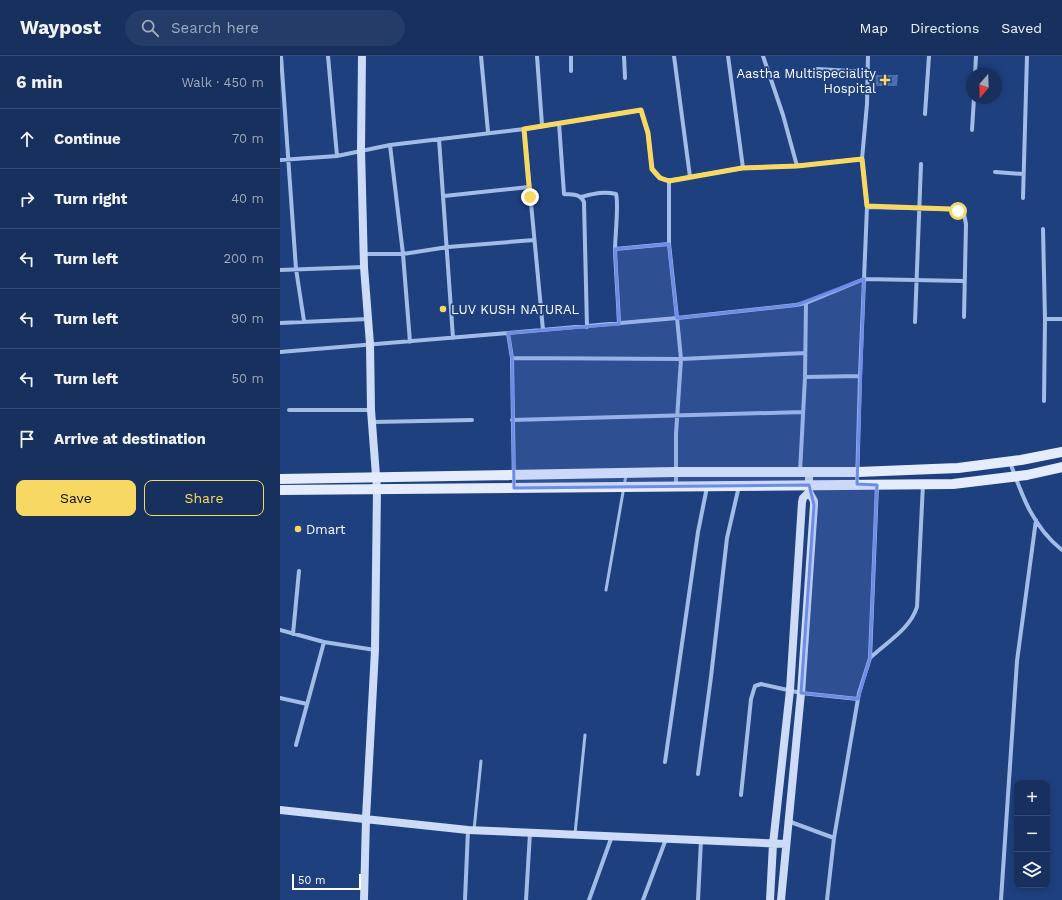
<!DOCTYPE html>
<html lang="en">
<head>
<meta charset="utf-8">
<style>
	body { margin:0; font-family:"Work Sans",sans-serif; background:#243c67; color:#f1f3f6 }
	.controls { position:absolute; right:12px; bottom:12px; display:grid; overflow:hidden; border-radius:8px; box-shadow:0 2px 6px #0003 }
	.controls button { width:36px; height:36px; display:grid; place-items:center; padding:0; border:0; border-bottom:1px solid #364b73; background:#17305e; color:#f1f3f6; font:20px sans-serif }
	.compass { position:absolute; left:686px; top:12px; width:36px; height:36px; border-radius:50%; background:#17305e; box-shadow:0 2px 6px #0003; rotate:199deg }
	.scale { position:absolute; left:12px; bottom:10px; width:69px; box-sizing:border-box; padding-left:4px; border:2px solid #fff; border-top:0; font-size:11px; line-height:14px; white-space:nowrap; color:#fff; -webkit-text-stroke:3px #1f407e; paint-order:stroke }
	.stop { position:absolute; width:12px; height:12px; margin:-9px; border:3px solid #f6d862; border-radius:50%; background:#fff }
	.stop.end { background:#f6d862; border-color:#fff; box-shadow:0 1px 4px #0008 }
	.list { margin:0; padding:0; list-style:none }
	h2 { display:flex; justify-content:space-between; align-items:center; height:52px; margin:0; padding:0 16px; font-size:17px }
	h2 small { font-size:13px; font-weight:400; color:#9ea9bc }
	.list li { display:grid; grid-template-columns:26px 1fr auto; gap:12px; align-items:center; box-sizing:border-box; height:60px; padding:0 16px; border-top:1px solid #364b73 }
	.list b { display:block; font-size:15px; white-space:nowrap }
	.list em { font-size:13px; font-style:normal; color:#9ea9bc }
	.actions { display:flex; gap:8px; padding:12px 16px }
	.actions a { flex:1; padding:9px 0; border:1px solid #f6d862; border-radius:8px; text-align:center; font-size:14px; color:#f6d862 }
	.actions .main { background:#f6d862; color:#111 }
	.icon { flex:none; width:22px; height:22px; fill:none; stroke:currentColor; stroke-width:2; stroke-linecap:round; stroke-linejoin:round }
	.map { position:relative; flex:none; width:782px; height:844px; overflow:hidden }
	header { display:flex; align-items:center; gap:24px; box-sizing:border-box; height:56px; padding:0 20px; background:#17305e; border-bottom:1px solid #364b73 }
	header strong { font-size:19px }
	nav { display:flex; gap:22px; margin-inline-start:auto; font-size:14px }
	.search { width:280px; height:36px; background:#243c67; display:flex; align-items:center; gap:10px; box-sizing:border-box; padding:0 14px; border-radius:22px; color:#9ea9bc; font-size:15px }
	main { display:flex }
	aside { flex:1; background:#17305e }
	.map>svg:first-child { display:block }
	.building { fill:url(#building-hatch) }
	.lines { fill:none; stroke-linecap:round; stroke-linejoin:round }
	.lane { stroke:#a2bce8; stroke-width:3 }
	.street { stroke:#a2bce8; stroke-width:4 }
	.secondary { stroke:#cddbf6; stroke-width:8 }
	.primary { stroke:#e4ecfd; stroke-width:10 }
	.route { stroke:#f6d862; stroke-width:5 }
	.marked { fill:#6c8ce6; fill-opacity:0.2; stroke:#6c8ce6; stroke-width:3; stroke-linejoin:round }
	.poi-dot { fill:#f6d862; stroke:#1f407e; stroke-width:1.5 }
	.labels { text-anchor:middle; stroke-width:3.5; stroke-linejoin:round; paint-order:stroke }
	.poi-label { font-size:13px; fill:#fff; stroke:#1f407e; text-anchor:start }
</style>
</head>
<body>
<header>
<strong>Waypost</strong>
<div class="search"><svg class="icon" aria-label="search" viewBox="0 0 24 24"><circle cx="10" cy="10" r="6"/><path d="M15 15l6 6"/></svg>Search here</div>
<nav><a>Map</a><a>Directions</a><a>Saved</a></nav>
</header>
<main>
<aside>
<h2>6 min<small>Walk · 450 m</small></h2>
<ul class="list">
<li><svg class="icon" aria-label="ahead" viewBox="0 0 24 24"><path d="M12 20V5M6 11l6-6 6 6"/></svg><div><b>Continue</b></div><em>70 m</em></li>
<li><svg class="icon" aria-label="right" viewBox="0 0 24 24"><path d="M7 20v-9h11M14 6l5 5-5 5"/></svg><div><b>Turn right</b></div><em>40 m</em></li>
<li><svg class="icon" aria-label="left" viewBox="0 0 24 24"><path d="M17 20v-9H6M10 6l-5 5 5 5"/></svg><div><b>Turn left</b></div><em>200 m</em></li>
<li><svg class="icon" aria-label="left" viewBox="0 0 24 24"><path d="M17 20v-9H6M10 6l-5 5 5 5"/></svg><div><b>Turn left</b></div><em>90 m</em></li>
<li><svg class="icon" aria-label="left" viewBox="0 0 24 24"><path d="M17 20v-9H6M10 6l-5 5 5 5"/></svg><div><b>Turn left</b></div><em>50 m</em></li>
<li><svg class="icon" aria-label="arrive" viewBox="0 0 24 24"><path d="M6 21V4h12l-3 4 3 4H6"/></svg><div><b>Arrive at destination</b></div></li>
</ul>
<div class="actions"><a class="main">Save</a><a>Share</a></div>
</aside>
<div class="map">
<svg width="782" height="844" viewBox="0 0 782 844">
	<defs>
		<pattern id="building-hatch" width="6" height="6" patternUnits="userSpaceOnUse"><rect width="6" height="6" fill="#476aa8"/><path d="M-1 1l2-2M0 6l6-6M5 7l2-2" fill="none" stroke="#6380b5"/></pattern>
	</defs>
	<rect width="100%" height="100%" fill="#1f407e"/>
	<path class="building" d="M596 19H618L617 30H595Z"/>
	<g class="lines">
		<path class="lane" d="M326 534 346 419
			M194 774 201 705
			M295 778 305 679"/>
		<path class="street" d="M1 0 16 213 24 265
			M48 0 57 100
			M201 0 208 76
			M257 0 262 69
			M344 0 345 22
			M483 0 503 59 517 110
			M537 13 588 16
			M291 15V0
			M695 18 696 0
			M645 58 649 0
			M279 67 284 138C292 139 300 137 304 146L307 271
			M244 73 263 274
			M692 74 694 42
			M159 83 173 282
			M110 89 123 198 130 286
			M0 104 57 100 110 89 244 73 361 54 368 77 372 113C382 129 395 124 410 121L394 0
			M463 112 517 110 582 103
			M715 116 743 118
			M410 121 463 112 448 0
			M389 125V188L397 262 516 249 526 247 584 223 684 225
			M164 140 249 131
			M301 141C313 138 323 135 336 138 339 147 335 181 335 194 336 218 338 243 339 268
			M743 142 747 0
			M587 151 670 153 684 158 686 168 684 261
			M763 173 765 263H782
			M335 193 389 188
			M84 198H123L168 191 254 184
			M0 214 84 211
			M635 266 641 108
			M0 267 88 263
			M228 277 397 262 401 303 396 378V430
			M0 296 228 277 232 302
			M525 321 580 320
			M764 345 765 263
			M9 354H91
			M232 364 523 356
			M93 366 192 364
			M730 406C742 440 753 471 782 494
			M520 416 525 321 526 247
			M577 428 580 320 587 151 582 103 587 48 588 0
			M234 431 232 302 401 303 525 297
			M0 574 44 586 95 594
			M13 578 19 515
			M590 602C607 586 630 573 637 551L643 428
			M0 642 27 648
			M16 689 44 586
			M385 706 418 476 427 431
			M418 718 431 621 447 482 459 430
			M461 739 471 643 475 630 481 628 521 637 578 643
			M508 765 554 782
			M185 844 188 774
			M246 844 250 777
			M309 844 332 780
			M363 844 386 783
			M418 844 421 784
			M547 844 554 782 579 637 590 602 597 429
			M721 844 737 605 756 464"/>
		<path class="secondary" d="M82 0 81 94 84 211 90 288 91 354 97 433 95 594 86 762 84 844
			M0 754 188 774 506 788
			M490 844 493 788 510 634 522 446 523 442 529 436
			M501 844 521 637 534 449V445L529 436V416"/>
		<path class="primary" d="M0 423 396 416H578L678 412 741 404 782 396
			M0 434 673 428 747 419 782 411"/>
	</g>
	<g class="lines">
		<path class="route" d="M250 141 244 73 361 54 368 77 372 113 380 122 389 125 462 112 517 110 582 103 587 150 670 153 678 155"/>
	</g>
	<path class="marked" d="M389 188 397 262 516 249 584 223 577 428 597 429 590 602 578 643 521 637 534 449 529 429 234 432 232 302 228 277 339 268 335 193Z"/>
	<g class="poi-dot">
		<path d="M603 18h4v4h4v4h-4v4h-4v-4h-4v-4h4z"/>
		<circle cx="163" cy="253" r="4"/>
		<circle cx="18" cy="473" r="4"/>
	</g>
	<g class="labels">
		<g class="poi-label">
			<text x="596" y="22" text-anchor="end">Aastha Multispeciality<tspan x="596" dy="15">Hospital</tspan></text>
			<text x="171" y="258">LUV KUSH NATURAL</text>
			<text x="26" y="478">Dmart</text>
		</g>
	</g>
</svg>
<div class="controls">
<button>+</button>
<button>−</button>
<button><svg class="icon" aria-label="layers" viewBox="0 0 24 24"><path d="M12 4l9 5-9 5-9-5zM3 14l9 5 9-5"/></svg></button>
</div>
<svg class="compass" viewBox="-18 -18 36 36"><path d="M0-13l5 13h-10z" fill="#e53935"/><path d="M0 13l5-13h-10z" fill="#9ea9bc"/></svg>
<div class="scale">50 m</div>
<div class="stop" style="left:678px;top:155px"></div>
<div class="stop end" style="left:250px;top:141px"></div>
</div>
</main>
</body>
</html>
